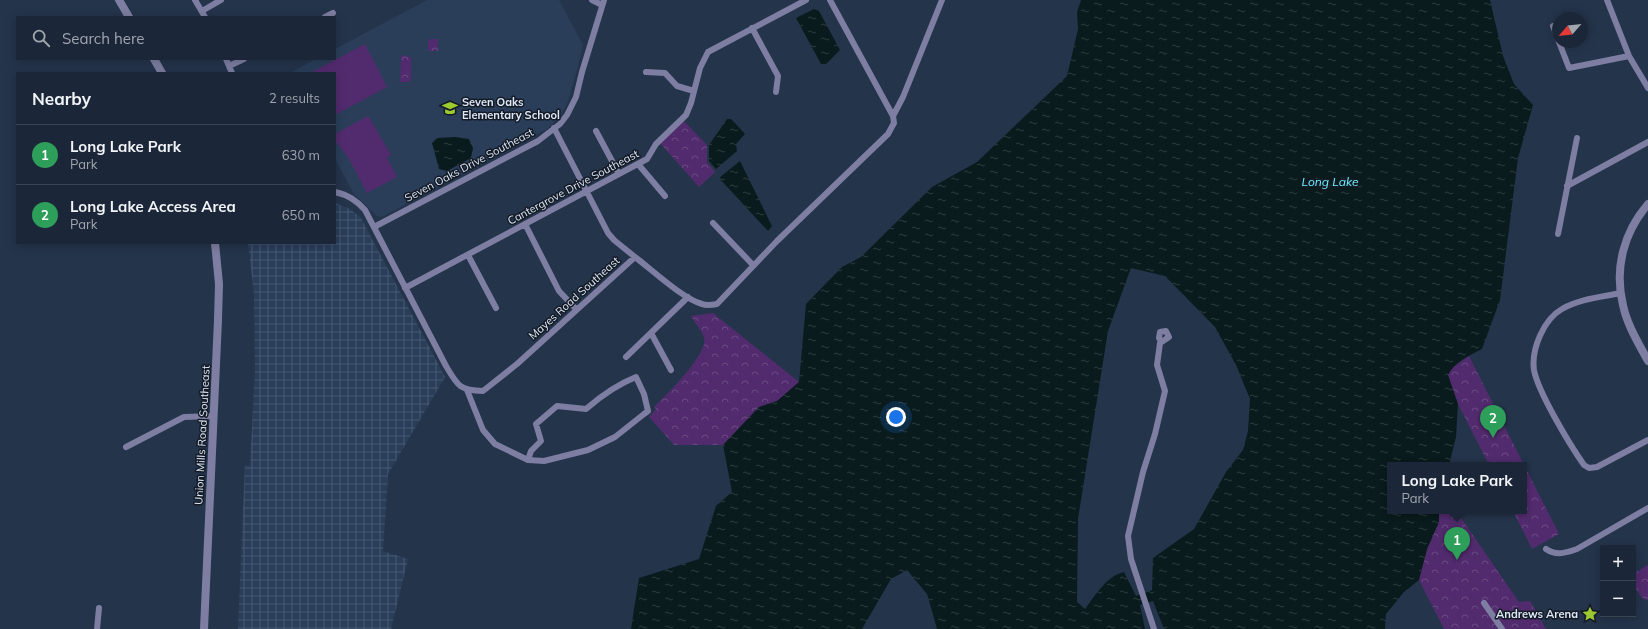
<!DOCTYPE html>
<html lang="en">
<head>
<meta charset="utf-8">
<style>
	body { margin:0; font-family:Mulish,sans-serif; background:#283343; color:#f1f3f6 }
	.controls { position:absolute; right:12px; bottom:12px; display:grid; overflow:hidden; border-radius:0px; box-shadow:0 2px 10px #0003 }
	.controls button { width:36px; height:36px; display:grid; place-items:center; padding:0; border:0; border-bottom:1px solid #394453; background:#1b2738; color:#f1f3f6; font:20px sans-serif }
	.compass { position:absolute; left:1552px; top:12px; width:36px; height:36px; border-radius:50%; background:#1b2738; box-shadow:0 2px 10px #0003; rotate:242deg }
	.you { position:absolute; left:896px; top:417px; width:14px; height:14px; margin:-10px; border:3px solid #fff; border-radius:50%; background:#1a73e8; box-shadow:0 0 0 6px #1a73e833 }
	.badge { display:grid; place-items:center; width:26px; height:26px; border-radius:50%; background:#95b2f1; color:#fff; font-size:13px; font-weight:700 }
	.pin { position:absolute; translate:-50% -33px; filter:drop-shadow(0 1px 2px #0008) }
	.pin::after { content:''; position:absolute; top:21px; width:14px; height:12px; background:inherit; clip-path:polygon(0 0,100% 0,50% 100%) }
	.popup { position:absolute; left:1387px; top:462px; width:140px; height:52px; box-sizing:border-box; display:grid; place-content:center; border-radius:0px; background:#1b2738; filter:drop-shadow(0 1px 3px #0005); font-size:13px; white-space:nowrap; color:#a0a5ae }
	.popup b { font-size:15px; color:#f1f3f6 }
	.popup::after { content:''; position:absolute; left:50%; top:100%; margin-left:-8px; border:8px solid transparent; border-top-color:#1b2738 }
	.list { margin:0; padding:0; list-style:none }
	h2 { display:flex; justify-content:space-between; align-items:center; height:52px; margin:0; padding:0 16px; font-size:17px }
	h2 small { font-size:13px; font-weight:400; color:#a0a5ae }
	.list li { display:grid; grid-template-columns:26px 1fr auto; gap:12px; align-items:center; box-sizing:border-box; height:60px; padding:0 16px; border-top:1px solid #394453 }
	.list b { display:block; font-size:15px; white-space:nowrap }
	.list p { margin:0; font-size:13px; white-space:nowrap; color:#a0a5ae }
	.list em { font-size:13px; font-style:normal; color:#a0a5ae }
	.icon { flex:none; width:22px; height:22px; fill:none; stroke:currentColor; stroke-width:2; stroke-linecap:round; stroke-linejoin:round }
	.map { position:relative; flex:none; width:1648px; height:629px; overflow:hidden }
	.search { position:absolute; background:#1b2738; box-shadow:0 2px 10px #0003; left:16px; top:16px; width:320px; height:44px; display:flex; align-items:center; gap:10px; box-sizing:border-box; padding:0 14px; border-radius:0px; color:#a0a5ae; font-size:15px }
	.panel { position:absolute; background:#1b2738; box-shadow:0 2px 10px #0003; left:16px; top:72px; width:320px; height:172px; border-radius:0px }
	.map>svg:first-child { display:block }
	.built { fill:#2a3e5a }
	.industrial { fill:url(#industrial-grid) }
	.park { fill:url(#park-crowns) }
	.garden { fill:#522b6e }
	.water { fill:url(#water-ripples); fill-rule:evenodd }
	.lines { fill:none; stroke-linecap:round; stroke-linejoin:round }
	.minor { stroke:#7d7ea1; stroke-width:6 }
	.tertiary { stroke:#7d7ea1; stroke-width:8 }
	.labels { text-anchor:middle; stroke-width:3; stroke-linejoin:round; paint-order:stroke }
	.poi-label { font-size:11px; font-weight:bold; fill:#dde7f6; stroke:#141b26; text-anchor:start }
	.street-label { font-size:11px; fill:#dde7f6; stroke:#141b26 }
	.water-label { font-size:12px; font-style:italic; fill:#6bf2ff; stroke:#141b26 }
</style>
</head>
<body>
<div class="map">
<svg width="1648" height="629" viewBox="0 0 1648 629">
	<defs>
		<pattern id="industrial-grid" width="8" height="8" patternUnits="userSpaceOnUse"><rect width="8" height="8" fill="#2a3e5a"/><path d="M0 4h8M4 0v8" fill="none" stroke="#485a72"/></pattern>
		<pattern id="park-crowns" width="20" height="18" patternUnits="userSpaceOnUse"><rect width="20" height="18" fill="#522b6e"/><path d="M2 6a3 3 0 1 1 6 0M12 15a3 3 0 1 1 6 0" fill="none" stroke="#6a4a83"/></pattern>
		<pattern id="water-ripples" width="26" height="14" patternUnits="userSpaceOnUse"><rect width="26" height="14" fill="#0a1b1d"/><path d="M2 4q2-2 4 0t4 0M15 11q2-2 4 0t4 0" fill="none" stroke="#2d3c3e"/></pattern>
	</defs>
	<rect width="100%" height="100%" fill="#24344b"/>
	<path class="built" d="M427 0H559L583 45 577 70 568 101 561 115 547 129 382 217 377 216 354 194 335 159V73H290L316 59H335V49Z"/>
	<path class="industrial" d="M335 203 350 209 361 218 445 377 388 474 383 551 408 559 391 629H238L245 465 250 466 255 370 254 294 248 243H335Z"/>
	<path class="park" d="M431 39H438V51H428V41Z
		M404 55 411 58V79L409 82H400L401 56Z
		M684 121 707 145V162L715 172 699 187 660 143Z
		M713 313 799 382 777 401 759 407 723 445H674L649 417 656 409 654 407C665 396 709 353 704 338 702 331 695 323 691 316Z
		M1469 356 1559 534 1532 549 1513 511H1524V465H1489L1458 404 1448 375 1451 369Z
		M1439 511H1454L1459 515 1519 602 1530 601 1546 629H1444L1419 580 1427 549 1439 522Z
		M1648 565V599L1646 600C1638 597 1633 582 1633 574Z"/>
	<path class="garden" d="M365 44 387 87 335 115V73H310Z
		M366 117H369L391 155 387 158 397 177 367 193 348 157 335 141V134Z"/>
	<path class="water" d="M1081 0H1490L1503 56 1514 84 1533 105 1518 158 1500 300 1482 349C1469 356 1455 361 1448 375L1458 404 1456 437 1449 465H1390V511H1439V522L1427 549 1419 580 1404 592 1386 614 1385 629H1164L1153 601 1140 605 1145 629H937L927 594 907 570 891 579 862 629H631L639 578 699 559 716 506 732 492 723 445 759 407 777 401 799 382 806 304 842 267 861 257 932 187 977 162 1067 76 1078 29 1077 12ZM1131 268 1165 276 1215 327 1236 365 1250 399 1248 431 1243 450 1226 472 1194 529 1153 558 1152 590 1136 596 1124 572C1107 576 1096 594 1085 609L1077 602 1078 519 1108 331Z
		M814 9 819 11 840 50 826 64H821L796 18Z
		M727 119H731L745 134 736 144 737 151 716 169 709 161V145Z
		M456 137 469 139 473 148 471 158 447 171 439 169 432 143 437 138Z
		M740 161 772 226 768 231 719 178Z"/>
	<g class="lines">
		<path class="minor" d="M195 0 205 17
			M592 0 602 5
			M830 0 893 116
			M1607 0 1629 56 1648 88
			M202 11 221 0
			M325 17 333 13
			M1553 26 1558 39
			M752 28 778 76 776 92
			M1559 42 1569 68 1629 56
			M226 59 232 73
			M229 66 244 59
			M646 72 665 73 677 86 694 91
			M554 128 608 233 614 240 635 257
			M596 131 619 174
			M638 164 665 196
			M1567 186 1648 142
			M335 192C348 195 356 200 365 210L446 366C458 386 459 390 483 391L517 364 635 257C651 269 683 299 702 304 707 306 712 305 717 304L777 241 888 134 894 123 893 116 903 97 942 0
			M713 223 753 265
			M525 224 559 291 576 309
			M374 227 538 141 560 124 567 115 576 97 582 72 604 0
			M1558 234 1577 138
			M468 255 496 308
			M405 288 647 159 656 144 686 115 691 103 700 68 708 52 806 0
			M1621 293C1602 297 1579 299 1562 309 1544 319 1531 349 1534 370 1538 392 1570 445 1584 465L1589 468 1597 467 1648 440
			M651 333 671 370
			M626 357 688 297
			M467 390 483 430 495 444 528 460 544 461 588 450 615 437 644 414 648 411 644 394 636 377C616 385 602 395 586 409L557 406 536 424 541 441 531 451 528 460
			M126 447 184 417 213 416
			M1546 549C1556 556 1566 553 1577 549L1648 508
			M1484 603 1502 629
			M97 629 99 608
			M1154 629 1131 559 1128 536 1143 472 1155 434 1165 391 1157 365 1160 343 1169 337 1166 331 1160 332 1159 338 1161 341"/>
		<path class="tertiary" d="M119 0 129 17
			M154 59 162 73
			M1648 204C1624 232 1614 268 1623 305 1627 325 1639 344 1648 361
			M204 629 218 320 219 284 215 243"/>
	</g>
	<defs>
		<symbol id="school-bare" viewBox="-9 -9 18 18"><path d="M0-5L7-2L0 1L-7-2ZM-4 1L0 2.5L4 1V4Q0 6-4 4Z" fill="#9cca31" stroke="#141b26" stroke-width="2.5" paint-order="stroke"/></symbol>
		<symbol id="sight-bare" viewBox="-9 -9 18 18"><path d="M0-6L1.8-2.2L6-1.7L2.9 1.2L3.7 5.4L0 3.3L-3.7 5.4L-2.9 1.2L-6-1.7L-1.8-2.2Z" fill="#9cca31" stroke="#141b26" stroke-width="2.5" paint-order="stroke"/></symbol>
	</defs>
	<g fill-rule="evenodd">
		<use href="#school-bare" x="439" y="97" width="22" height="22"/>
		<use href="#sight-bare" x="1579" y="603" width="22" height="22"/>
	</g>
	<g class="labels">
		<g class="poi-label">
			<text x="462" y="106">Seven Oaks<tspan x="462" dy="13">Elementary School</tspan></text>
			<text x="1578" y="618" text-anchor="end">Andrews Arena</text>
		</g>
		<g class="street-label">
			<text transform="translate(469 165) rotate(-28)" y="4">Seven Oaks Drive Southeast</text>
			<text transform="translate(573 187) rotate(-28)" y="4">Cantergrove Drive Southeast</text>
			<text transform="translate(574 298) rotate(-42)" y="4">Mayes Road Southeast</text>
			<text transform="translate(202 435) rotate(-87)" y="4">Union Mills Road Southeast</text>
		</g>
		<g class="water-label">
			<text x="1330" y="186">Long Lake</text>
		</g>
	</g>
</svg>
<div class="controls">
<button>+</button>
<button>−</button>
</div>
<svg class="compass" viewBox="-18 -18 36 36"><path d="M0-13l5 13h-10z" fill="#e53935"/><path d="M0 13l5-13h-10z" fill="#a0a5ae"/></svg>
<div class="you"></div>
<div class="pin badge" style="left:1457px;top:560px;background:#2e9e5b">1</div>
<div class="popup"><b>Long Lake Park</b>Park</div>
<div class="pin badge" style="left:1493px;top:438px;background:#2e9e5b">2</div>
<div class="search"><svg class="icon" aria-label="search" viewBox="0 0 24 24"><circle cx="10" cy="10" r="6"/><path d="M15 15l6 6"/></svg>Search here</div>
<section class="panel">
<h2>Nearby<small>2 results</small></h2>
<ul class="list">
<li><span class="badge" style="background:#2e9e5b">1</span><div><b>Long Lake Park</b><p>Park</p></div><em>630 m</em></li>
<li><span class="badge" style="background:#2e9e5b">2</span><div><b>Long Lake Access Area</b><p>Park</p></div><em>650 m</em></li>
</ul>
</section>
</div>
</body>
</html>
